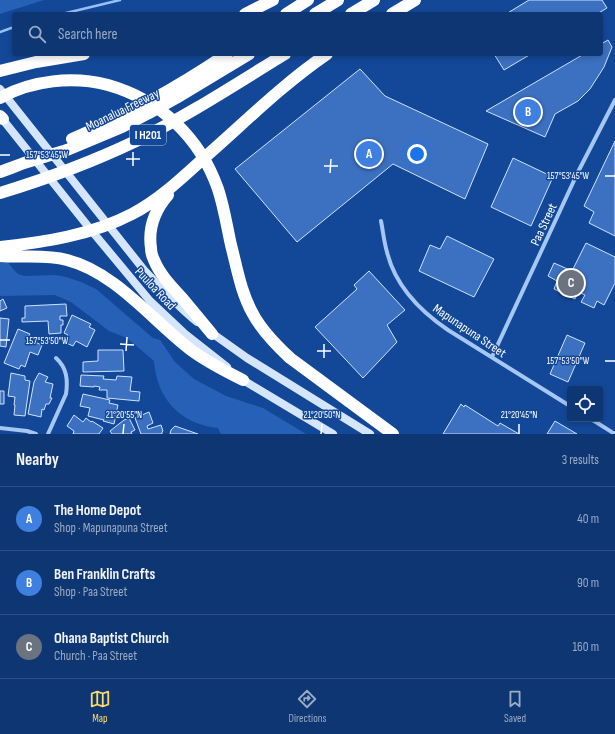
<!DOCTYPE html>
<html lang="en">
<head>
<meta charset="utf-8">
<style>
	body { margin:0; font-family:"Sofia Sans Condensed",sans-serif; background:#173e78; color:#f1f3f6 }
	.controls { position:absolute; right:12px; bottom:12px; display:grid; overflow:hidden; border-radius:4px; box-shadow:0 2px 6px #0003 }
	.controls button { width:36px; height:36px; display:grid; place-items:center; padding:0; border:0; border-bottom:1px solid #2e5085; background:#0e3673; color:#f1f3f6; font:20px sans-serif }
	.you { position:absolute; left:417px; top:154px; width:14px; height:14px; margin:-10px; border:3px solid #fff; border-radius:50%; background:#1a73e8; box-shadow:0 0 0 6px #1a73e833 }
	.badge { display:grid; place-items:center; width:26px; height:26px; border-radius:50%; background:#ffd968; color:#fff; font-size:13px; font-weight:700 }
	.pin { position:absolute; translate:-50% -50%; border:2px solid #fff; box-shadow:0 1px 4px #0006 }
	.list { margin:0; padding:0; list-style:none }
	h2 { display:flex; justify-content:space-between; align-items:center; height:52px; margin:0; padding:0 16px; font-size:17px }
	h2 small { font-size:13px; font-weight:400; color:#9babc4 }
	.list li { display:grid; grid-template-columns:26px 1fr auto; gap:12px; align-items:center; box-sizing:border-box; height:64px; padding:0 16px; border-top:1px solid #2e5085 }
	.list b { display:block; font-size:15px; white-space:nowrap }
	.list p { margin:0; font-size:13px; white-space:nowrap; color:#9babc4 }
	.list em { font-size:13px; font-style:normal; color:#9babc4 }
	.icon { flex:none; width:22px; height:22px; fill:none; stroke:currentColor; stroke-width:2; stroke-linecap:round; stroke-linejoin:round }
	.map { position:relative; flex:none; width:615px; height:434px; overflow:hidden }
	.search { position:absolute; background:#0e3673; box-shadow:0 2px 6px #0003; left:12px; right:12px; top:12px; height:44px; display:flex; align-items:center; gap:10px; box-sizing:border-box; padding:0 14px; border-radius:4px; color:#9babc4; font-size:15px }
	.sheet { height:244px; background:#0e3673 }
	nav { display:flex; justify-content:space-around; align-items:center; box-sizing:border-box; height:56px; border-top:1px solid #2e5085; background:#0e3673; font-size:11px; color:#9babc4 }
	nav a { display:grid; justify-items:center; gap:2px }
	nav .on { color:#ffd968 }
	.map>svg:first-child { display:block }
	.green { fill:#2661b7 }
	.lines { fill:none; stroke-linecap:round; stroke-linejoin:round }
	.stream { stroke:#97c0f6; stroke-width:2.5 }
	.building { fill:#3c71c1; stroke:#cee1fd }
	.minor { stroke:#a6c6f3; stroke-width:4 }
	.secondary { stroke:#d5e5fd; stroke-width:8 }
	.motorway { stroke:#fff; stroke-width:12 }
	.ticks { fill:none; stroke:#fff; stroke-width:1.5 }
	.labels { text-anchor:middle; stroke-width:3; stroke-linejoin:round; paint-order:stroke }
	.shield { fill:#134899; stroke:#b8c8e0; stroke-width:1 }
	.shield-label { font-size:12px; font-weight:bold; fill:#fff }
	.street-label { font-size:13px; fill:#fff; stroke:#134899 }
	.ticks-label { font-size:10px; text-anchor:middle; fill:#fff; stroke:#134899; stroke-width:3; stroke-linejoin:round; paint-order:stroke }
</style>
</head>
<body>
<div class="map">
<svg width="615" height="434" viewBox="0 0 615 434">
	<rect width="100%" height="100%" fill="#134899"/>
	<path class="green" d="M0 0H44L0 14Z
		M0 262H8L13 269 18 274 24 276 56 275 66 277 81 282 96 289 153 338 160 340 175 362 194 379 226 396 263 408 306 434H221L218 428C180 424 157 399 154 361L127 338 109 331 71 302 55 295 0 296Z"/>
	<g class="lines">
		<path class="stream" d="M62 14 120 0
			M0 32 14 27"/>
	</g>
	<path class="building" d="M529 0H602L607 8 597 14H506Z
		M608 40 612 47 604 67 590 89 578 101 555 114 545 137 486 111 584 54H601V44Z
		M494 54H531L504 70Z
		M360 69 385 96 488 144 465 199 393 164 297 242 235 169Z
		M615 141V236L589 223 594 212 584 206Z
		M513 158 553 177 531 226 491 207Z
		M447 236 494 259 474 297 419 271 430 245 440 249Z
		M586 243 615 257V283L604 305 597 301 594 308 581 302 585 295 578 292 575 299 554 289 557 281 548 276 554 263 572 271Z
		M369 271 405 310 387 325 397 342 363 378 315 327 357 289 354 285Z
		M3 299 7 308 0 311V301Z
		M66 304 67 316H60V320H63V325H61V333L49 334 48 321 22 322V318H25V306Z
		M72 315 91 324 89 327 95 330 87 347 76 341 73 346 64 342 68 335 64 333Z
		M0 318 9 319 6 347 0 346Z
		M18 329 30 334 28 337 35 340V342L42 345 38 355 30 352 25 367 21 365 19 369 4 363Z
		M567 335 585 343 568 382 550 374Z
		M98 350H123L124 371 83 372V362L98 361Z
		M11 373 25 376V380L30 381 25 416 14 415 15 405H14L15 397 8 396Z
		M39 373 48 377 45 382 53 384 50 398H52L49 404H46L44 410 42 409 41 417 28 414 34 382Z
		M81 375 104 376 103 379 116 380 117 376 132 377 130 391 140 392 139 401 107 398V390H99L100 387 94 386V387L80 386Z
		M0 391H4V404H0Z
		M83 394 110 400 109 403 118 405 114 424 103 421 104 420 88 416 90 408 80 406Z
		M461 404 464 407 465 405 498 426 500 423 519 434H443Z
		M149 412 153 423 147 426 148 429 161 425 163 431 162 432V434H141L135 418Z
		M74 415 83 422 86 418 91 422 92 421 103 428 99 434H73L74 431 67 426Z
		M129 418 135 430 131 432 132 434H112L110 431 124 420Z
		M555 421 577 434H547Z
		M175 426 198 434H170L171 430Z"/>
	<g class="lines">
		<path class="minor" d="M381 221C383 231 384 242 387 252 395 285 420 311 448 330L570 406
			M492 357 578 172 615 100
			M591 419 615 434
			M0 428 27 431 36 434
			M48 434 66 394C68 380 67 368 56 358"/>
		<path class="secondary" d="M0 89 144 270C161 288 177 306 197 322
			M0 116 91 230 150 301 185 334 227 367
			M209 331 247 358 370 434
			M239 377 243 380 333 434"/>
		<path class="motorway" d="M245 14 273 0
			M286 14 308 0
			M315 14 338 0
			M351 14 374 0
			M392 14 415 0
			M0 71 36 62 84 54
			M0 98C32 80 73 76 108 85 161 100 200 138 218 189 224 207 227 227 231 245 237 268 241 293 253 314 262 331 276 345 290 358L393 434
			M0 116 3 119
			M72 139C126 116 178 87 227 54
			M0 172 11 168 24 163 67 150 122 127 149 113 176 98 249 54
			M0 193C46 179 92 162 136 141 187 116 236 84 285 54
			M168 195C155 210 148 228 151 248 151 252 152 256 154 260 160 275 172 287 183 299 193 311 202 322 212 334
			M0 247C45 242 92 235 132 214 159 200 182 178 204 158 244 123 283 84 327 54
			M0 256C22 258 45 254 67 260 115 272 152 320 191 350 207 362 225 371 243 380"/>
	</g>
	<path class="ticks" d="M0 155H10M126 159H140M133 166V152M324 166H338M330 173 331 159M605 176H615M0 340H10M120 344 134 345M126 351 127 337M317 351H331M324 358V344M605 361H615M123 434 124 424M321 434 322 424M519 434V424"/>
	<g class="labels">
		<rect class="shield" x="130" y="125" width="36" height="20" rx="3"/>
		<g class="shield-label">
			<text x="148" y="139">I H201</text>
		</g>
		<g class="street-label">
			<text transform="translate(122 109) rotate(-26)" y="5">Moanalua Freeway</text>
			<text transform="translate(543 224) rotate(-65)" y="5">Paa Street</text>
			<text transform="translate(156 288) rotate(47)" y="5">Puuloa Road</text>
			<text transform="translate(470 330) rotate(34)" y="5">Mapunapuna Street</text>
		</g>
	</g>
	<g class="ticks-label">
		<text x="47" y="158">157°53'45"W</text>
		<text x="568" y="179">157°53'45"W</text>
		<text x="47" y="344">157°53'50"W</text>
		<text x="568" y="364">157°53'50"W</text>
		<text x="124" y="418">21°20'55"N</text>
		<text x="322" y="418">21°20'50"N</text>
		<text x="519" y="418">21°20'45"N</text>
	</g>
</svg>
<div class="controls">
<button><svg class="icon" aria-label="locate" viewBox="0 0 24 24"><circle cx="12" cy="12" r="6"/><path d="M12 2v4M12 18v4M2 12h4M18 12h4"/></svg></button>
</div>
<div class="you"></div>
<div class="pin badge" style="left:369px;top:154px;background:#3f7fe0">A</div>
<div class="pin badge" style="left:528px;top:112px;background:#3f7fe0">B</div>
<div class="pin badge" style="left:571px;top:283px;background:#6b7280">C</div>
<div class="search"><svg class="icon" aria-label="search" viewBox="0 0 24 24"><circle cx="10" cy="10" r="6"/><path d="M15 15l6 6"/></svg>Search here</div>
</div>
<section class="sheet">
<h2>Nearby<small>3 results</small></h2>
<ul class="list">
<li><span class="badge" style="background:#3f7fe0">A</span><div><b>The Home Depot</b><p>Shop · Mapunapuna Street</p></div><em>40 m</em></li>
<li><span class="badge" style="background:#3f7fe0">B</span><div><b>Ben Franklin Crafts</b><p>Shop · Paa Street</p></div><em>90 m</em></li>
<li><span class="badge" style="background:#6b7280">C</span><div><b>Ohana Baptist Church</b><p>Church · Paa Street</p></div><em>160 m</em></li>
</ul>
</section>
<nav>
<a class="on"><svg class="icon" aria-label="map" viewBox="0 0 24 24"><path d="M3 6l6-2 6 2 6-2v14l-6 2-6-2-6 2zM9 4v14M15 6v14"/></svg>Map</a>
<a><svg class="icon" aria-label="directions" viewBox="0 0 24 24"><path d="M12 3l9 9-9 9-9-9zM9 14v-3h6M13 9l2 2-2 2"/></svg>Directions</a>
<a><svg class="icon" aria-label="saved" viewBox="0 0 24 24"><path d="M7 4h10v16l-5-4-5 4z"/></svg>Saved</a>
</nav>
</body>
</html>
